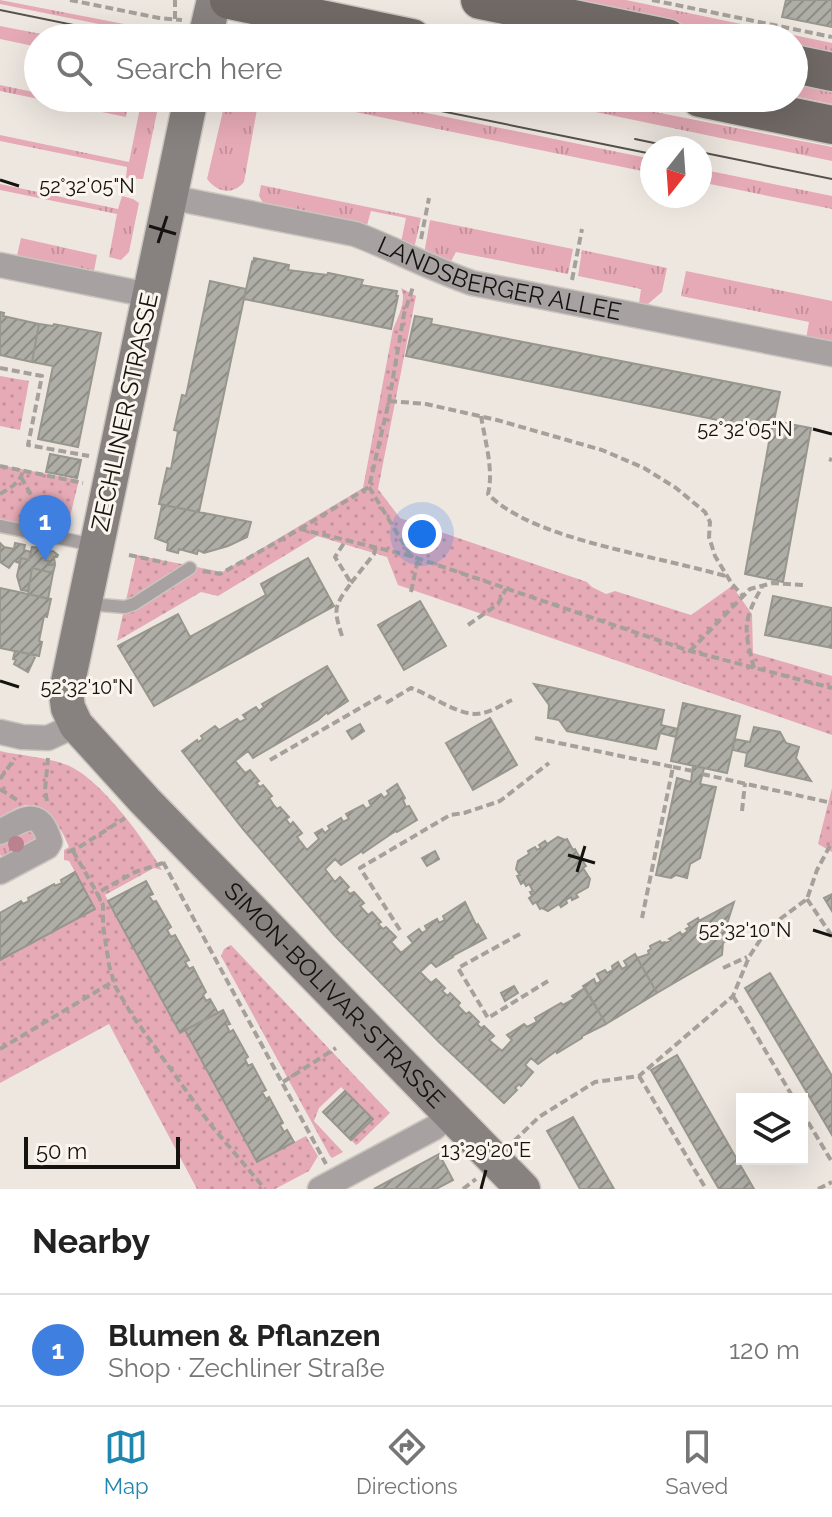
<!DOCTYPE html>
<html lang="en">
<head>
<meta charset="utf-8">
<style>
	body { margin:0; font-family:Raleway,sans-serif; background:#f2f2f2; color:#222 }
	.controls { position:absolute; right:24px; bottom:24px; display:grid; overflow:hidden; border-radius:0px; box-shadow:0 8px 32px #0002 }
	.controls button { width:72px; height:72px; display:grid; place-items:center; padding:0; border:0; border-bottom:2px solid #e0e0e0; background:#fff; color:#222; font:40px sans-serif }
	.compass { position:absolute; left:640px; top:136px; width:72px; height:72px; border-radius:50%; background:#fff; box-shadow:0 8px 32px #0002; rotate:197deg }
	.scale { position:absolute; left:24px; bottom:20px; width:156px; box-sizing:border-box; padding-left:8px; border:4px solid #151310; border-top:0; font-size:22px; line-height:28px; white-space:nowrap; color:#151310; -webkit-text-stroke:6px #fbf5ee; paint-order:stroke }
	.you { position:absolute; left:422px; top:534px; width:28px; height:28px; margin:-20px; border:6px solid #fff; border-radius:50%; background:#1a73e8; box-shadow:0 0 0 12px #1a73e833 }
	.badge { display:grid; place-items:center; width:52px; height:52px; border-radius:50%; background:#1f86af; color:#fff; font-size:26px; font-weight:700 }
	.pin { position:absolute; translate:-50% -66px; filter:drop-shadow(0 2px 4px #0008) }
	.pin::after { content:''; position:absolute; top:42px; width:28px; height:24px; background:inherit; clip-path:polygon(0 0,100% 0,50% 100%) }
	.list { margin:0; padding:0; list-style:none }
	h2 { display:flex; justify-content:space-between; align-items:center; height:104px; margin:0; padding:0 32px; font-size:34px }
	h2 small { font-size:26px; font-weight:400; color:#767676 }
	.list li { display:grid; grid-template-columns:52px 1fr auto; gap:24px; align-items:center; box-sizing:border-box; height:112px; padding:0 32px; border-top:2px solid #e0e0e0 }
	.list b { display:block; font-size:30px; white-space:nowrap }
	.list p { margin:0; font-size:26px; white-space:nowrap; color:#767676 }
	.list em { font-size:26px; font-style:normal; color:#767676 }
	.icon { flex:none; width:44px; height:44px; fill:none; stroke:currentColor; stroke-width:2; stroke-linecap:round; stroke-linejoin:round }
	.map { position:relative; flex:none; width:832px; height:1189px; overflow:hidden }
	.search { position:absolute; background:#fff; box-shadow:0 8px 32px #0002; left:24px; right:24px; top:24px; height:88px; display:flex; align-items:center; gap:20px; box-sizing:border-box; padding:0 28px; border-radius:44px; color:#767676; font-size:30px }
	.sheet { height:216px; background:#fff }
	nav { display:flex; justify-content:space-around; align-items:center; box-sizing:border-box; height:112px; border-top:2px solid #e0e0e0; background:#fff; font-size:22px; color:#767676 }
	nav a { display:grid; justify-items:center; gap:4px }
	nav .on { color:#1f86af }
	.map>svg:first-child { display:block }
	.grass { fill:url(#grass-tufts) }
	.park { fill:url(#park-dots) }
	.building { fill:url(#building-hatch); stroke:#97978e; stroke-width:2 }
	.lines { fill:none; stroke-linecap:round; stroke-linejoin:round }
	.lane-casing { stroke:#cbc5bf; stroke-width:15 }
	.street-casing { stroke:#cbc5bf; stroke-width:27 }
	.secondary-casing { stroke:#cbc5bf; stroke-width:37 }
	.primary-casing { stroke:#cbc5bf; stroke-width:41 }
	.path { stroke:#a6a09b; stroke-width:4; stroke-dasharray:8 4; stroke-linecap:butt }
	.lane { stroke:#a7a2a1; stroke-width:12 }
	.street { stroke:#a7a2a1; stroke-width:24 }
	.secondary { stroke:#87817f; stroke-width:34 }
	.primary { stroke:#706966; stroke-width:38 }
	.tram { stroke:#55524e; stroke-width:2 }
	.tree { fill:#ba818e }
	.ticks { fill:none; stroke:#151310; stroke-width:3 }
	.labels { text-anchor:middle; stroke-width:6; stroke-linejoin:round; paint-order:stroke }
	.street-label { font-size:24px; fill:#151310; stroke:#fbf5ee }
	.ticks-label { font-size:20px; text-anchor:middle; fill:#151310; stroke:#fbf5ee; stroke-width:6; stroke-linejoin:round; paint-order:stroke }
</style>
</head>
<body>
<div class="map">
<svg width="832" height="1189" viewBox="0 0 832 1189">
	<defs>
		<pattern id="grass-tufts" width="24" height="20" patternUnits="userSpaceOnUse" patternTransform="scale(2)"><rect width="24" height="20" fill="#e5aab6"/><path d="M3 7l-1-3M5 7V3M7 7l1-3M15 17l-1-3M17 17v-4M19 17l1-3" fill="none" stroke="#c4919b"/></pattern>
		<pattern id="park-dots" width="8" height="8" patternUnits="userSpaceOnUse" patternTransform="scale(2)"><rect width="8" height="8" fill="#e5aab6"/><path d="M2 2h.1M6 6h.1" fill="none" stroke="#c4919b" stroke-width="1.8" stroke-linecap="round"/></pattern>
		<pattern id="building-hatch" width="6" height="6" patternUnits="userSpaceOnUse" patternTransform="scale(2)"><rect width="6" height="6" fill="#afaea6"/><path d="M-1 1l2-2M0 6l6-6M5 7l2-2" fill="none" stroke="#8d8c86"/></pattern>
	</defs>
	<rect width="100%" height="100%" fill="#eee7e0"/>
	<path class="grass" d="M0 0 150 29 153 35 0 4Z
		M564 0H626L832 43V54L794 46V38H753Z
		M0 26 62 38H38V47L0 39Z
		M794 81 832 89V104L794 96Z
		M0 85 38 93V98H64L127 111 126 117 0 91Z
		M142 98H160L143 179 126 178 127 167 0 141V135L129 162Z
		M226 98H259L244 182C232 196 217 192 207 179Z
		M287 98H353L652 159V173Z
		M528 98H584L832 147V161Z
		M700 169 832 196V209L700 182Z
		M0 184 118 209 122 196 133 199 139 203 129 252 121 260 109 257 117 214 0 190Z
		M261 185 421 218 414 249 401 242 406 218 371 211 366 229 266 208 259 196Z
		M430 220 573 249 568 274 456 252 449 265 424 254Z
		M21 238 97 255 93 276 16 260Z
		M582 250 667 268 662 292 648 304 639 303 641 289 578 276Z
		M686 271 832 301V343L806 339 809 322 681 296Z
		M32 828 38 839 3 857 0 855V843Z"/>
	<path class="park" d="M401 288 416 296 378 489 400 518 587 582 592 587 606 594 615 591 691 615 732 586 752 614 753 653 832 676V735L398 585 387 557 317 536 218 596 201 592 117 641 136 555 222 572 363 488 393 329C398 317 407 300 401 288Z
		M0 376 29 381 20 430 0 426Z
		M0 465 79 480 63 545 0 532Z
		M0 751C22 756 47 757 67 765 100 778 145 840 162 870L154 868 105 895 179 1033 185 1030 256 1162 306 1136 318 1156 309 1171 275 1189H197L109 1024 0 1083V960L95 909 69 861 64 860V850L69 847C63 832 49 805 31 805 20 804 9 812 0 817Z
		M832 788V852L818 844Z
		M231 945 390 1113 358 1144 356 1145 351 1140 373 1119 341 1087 319 1108 314 1121 343 1152 332 1158 330 1156 221 956 224 949Z"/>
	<path class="building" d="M786 0H832V27L782 17Z
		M254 258 289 265 288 270 327 275 328 273 363 280 361 285 397 291 396 296H398L391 329 244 299 252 262 253 263Z
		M210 281 246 289 199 512 159 504 167 468 171 469 178 431 174 430 180 404 182 395 186 396Z
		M0 312 4 313 3 316 39 324 32 362 0 355Z
		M415 316 432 319 431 324 780 392 774 421 811 428 783 582 745 574 771 431 406 356Z
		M39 324 53 326 54 324 101 333 78 447 38 439 53 366 32 362Z
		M50 454 81 460 77 478 46 472Z
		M162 505 251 522 247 537 228 546 204 553 198 550 197 554 179 549 178 553 167 550 168 543 155 538Z
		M0 543 4 547 14 549 15 543 25 545 24 550 31 552 29 560 21 558 19 563 14 561 9 568 0 562Z
		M32 547 41 548V553H43V557L46 558 45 560 49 561 48 565H55L53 573 32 568 28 591 21 590 17 576 21 558 29 560Z
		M53 551 58 555 57 557H54L55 564 48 565 49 561 45 560 46 558 43 557V553Z
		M308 558 334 606 154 706 118 646 178 614 190 637 266 595 261 584Z
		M32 568 53 573 48 599 28 594Z
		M0 588 51 599 47 617 44 616 39 641 42 642 39 656 0 648Z
		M773 596 832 608V648L765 635Z
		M420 601 446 646 404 670 378 625Z
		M15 651 36 655 28 672 14 664 16 660 13 659Z
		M327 666 348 701 328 714 327 712 318 720 253 758 248 751 235 761 245 773 250 770 259 781 256 783 260 787 263 785 272 796 269 798 273 804 277 809 280 807 289 817 286 819 290 825 293 822 302 833 297 837 307 850 319 839 315 833 322 829 325 833 330 829 328 826 341 818 343 822 349 819 346 814 363 805 366 809 371 806 369 801 381 794 384 798 389 794 387 791 397 784 405 798 403 800 406 807 409 806 417 820 397 832 396 831 391 834 363 853 362 851 341 865 335 859 325 869 335 882 340 877 349 887 346 890 350 894 354 892 364 903 360 906 368 915 372 912 381 922 378 924 383 929 386 927 396 937 391 942 401 953 413 943 408 937 419 929 422 933 427 930 425 926 437 919 439 923 445 920 443 916 465 902 476 925 478 924 486 938 452 956 453 957 436 967 431 962 420 972 431 983 436 979 445 988 442 991 448 996 450 993 460 1003 458 1006 466 1014 469 1012 479 1022 477 1024 481 1028 484 1026 494 1036 489 1040 502 1051 512 1040 507 1035 524 1024 527 1027 537 1022 535 1018 561 1003 563 1005 574 999 572 996 585 988 606 1024 582 1036V1038L557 1053 556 1051 538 1064 531 1058 525 1065 533 1072 521 1086 519 1084 515 1088 517 1090 504 1103 439 1042 335 936 243 829 182 751 197 740 198 742 203 739 201 736 215 726 219 730 237 719 240 722 246 719 243 715 256 707 259 711 264 707 262 704Z
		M534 684 664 710 661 725 678 729 676 737 660 733 656 749 567 731 559 720 548 718 549 705Z
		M683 703 740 716 727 773 671 761Z
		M490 718 517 765 473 790 446 743Z
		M360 724 364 731 352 739 347 731Z
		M754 727 780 732 786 743 799 747 796 758 811 781 745 766 747 753 733 750 734 739 750 742Z
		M693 766 704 768 700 784 716 787 700 858 690 864 687 878 676 875 671 878 656 875 677 778 691 782Z
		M558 837 565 840 567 839 573 850 575 849 579 856 577 857 580 862 582 860 586 866 583 868 590 879 588 887 576 894 578 897 572 900 571 897 566 900 567 903 561 907 559 904 548 911 542 908 540 909 536 902 533 904 529 898 532 896 530 892 533 891 529 884 526 886 524 882 521 884 517 876 520 875 516 869 518 861 529 854 528 851 535 847 537 850 541 848 539 845 545 841 547 844Z
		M435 851 439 859 427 866 422 858Z
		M75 872 95 909 0 960V913L21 901 23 904 29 901 28 898 54 884 55 886 62 883 61 880Z
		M146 881 153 894 149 896 153 902 156 901 171 927 167 930 171 937 175 935 189 960 185 962 189 969 193 967 206 992 203 995 206 1001 210 999 218 1013 180 1033 108 901Z
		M832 894V911L824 898Z
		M734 902 726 927 733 937 723 943 722 955 657 993 637 958 649 954 648 951 651 949 650 946 660 941 661 943 665 942 666 943 671 940 669 939 680 932 682 935 688 931 686 929 690 927 688 924 698 918 699 921Z
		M635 954 657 993 606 1024 583 986 594 979 596 984 601 981 597 974 605 970 607 973 613 970 612 966 618 962 622 969 627 966 624 961Z
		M770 973 832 1076V1135L745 988Z
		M514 986 518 993 505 1001 501 993Z
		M223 1010 230 1024 226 1025 230 1032 233 1030 248 1057 245 1059 248 1066 252 1064 266 1090 262 1092 266 1099 269 1097 283 1123 280 1125 284 1132 287 1130 294 1142 257 1162 185 1030Z
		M677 1055 754 1189H719L703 1162 651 1070Z
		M345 1091 373 1119 351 1140 323 1112Z
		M573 1117 614 1189H580L558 1150 547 1131Z
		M439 1154 453 1180 436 1189H374Z"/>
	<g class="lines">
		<defs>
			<path id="lane" d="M0 526 94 545
				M88 604 125 607 134 604 190 568"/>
			<g id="street">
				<path id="s1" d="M169 197 355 234C394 249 432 269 472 283L832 354"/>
				<path d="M0 265 149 295"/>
				<path d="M0 732 22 737 48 738 76 725"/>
				<path d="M0 832C24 819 40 806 50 842L47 847 0 872"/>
				<path d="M320 1189 434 1128 451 1114"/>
			</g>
			<g id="secondary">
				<path d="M205 38 214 0"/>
				<path id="s2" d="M191 98 68 682 66 693 68 708 76 725 145 801 523 1189"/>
			</g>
			<path id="primary" d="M229 0 412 38
				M480 0 667 38
				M794 64 832 72
				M700 98 832 125"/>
		</defs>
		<use href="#lane" class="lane-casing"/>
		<use href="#street" class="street-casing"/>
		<use href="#secondary" class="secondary-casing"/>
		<use href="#primary" class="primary-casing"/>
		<path class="path" d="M70 0 159 18 182 20
			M652 0 832 37
			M175 19V0
			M421 239 429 198
			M572 280 582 229
			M0 368 42 376 28 445 89 456
			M389 401 426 404 497 420 602 450 644 468 676 488 705 512 710 522 709 537 715 556 732 584 743 596
			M481 416C485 441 494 470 488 494 520 527 591 543 635 554 666 561 696 568 726 576
			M829 459 832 460
			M0 466 83 483
			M21 477 46 521
			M369 487 411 556
			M0 494C10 488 20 483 23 471
			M300 529 369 487 389 401 404 314 413 287
			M129 555 167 563
			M203 571 220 574 300 529 411 556 690 651 832 688
			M351 583 374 554 376 547
			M411 592 418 559
			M468 625 498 604 506 589
			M342 636C333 608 334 607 351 583L335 557 346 540
			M690 651 750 589 773 583 803 585
			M754 668C744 629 742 622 762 587
			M386 703 411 688C432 695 462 719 483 713 493 711 503 704 512 700
			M535 738 673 767 642 918
			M270 760 381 696
			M673 767 693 771
			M702 774 832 803
			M0 779 15 758
			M0 789 17 800
			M47 801 45 790 48 758
			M742 811 745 783
			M73 851 97 893
			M68 852 81 846 125 818
			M163 862 326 1164
			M163 863 135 872 97 893 103 905V925L109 965 115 986 132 1015 210 1124 265 1189
			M807 899 832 936
			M400 930 360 868 450 815 464 813 500 801 549 763
			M520 934 458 968 488 1018 548 981
			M723 968 747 957
			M733 996 794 1099
			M0 1049 114 981
			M639 1076 706 1189
			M283 1082 336 1048
			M802 1112 832 1162
			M514 1141 539 1117 595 1082 639 1076 733 996 749 957 768 928 807 899 817 870 832 842
			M463 1189 476 1179
			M818 1189 832 1182"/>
		<use href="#lane" class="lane"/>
		<use href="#street" class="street"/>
		<use href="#secondary" class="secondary"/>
		<use href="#primary" class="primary"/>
		<path class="tram" d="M0 10 137 38
			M377 98 652 154
			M635 139 678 148
			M700 152 832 179"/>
	</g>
	<circle class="tree" cx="16" cy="844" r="8"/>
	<path class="ticks" d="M0 180 19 186M149 226 176 234M158 243 167 216M813 429 832 434M0 681 19 687M568 855 595 863M577 872 585 846M813 930 832 936M481 1189 486 1170"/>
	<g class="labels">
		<g class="street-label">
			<text dy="8" stroke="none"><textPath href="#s1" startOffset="342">LANDSBERGER ALLEE</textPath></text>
			<text transform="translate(125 412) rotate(-78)" y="8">ZECHLINER STRASSE</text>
			<text dy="8" stroke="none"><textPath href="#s2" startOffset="1016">SIMON-BOLIVAR-STRASSE</textPath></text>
		</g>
	</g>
	<g class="ticks-label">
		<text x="87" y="193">52°32'05"N</text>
		<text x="745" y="436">52°32'05"N</text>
		<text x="87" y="694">52°32'10"N</text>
		<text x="745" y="937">52°32'10"N</text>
		<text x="486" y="1157">13°29'20"E</text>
	</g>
</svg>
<div class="controls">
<button><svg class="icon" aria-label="layers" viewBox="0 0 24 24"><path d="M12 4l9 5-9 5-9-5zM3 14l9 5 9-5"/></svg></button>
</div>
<svg class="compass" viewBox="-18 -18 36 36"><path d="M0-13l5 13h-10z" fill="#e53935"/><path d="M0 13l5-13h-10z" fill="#767676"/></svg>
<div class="scale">50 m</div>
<div class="you"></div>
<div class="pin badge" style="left:45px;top:561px;background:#3f7fe0">1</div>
<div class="search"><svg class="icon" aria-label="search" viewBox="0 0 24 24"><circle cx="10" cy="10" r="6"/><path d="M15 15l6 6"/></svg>Search here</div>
</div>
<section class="sheet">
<h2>Nearby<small></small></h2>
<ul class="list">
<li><span class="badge" style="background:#3f7fe0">1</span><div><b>Blumen &amp; Pflanzen</b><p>Shop · Zechliner Straße</p></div><em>120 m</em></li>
</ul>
</section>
<nav>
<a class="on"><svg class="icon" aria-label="map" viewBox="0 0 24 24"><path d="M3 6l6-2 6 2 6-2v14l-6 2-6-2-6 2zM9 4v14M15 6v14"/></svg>Map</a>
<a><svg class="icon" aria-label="directions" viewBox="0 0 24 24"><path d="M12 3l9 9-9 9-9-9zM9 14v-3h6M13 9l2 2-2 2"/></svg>Directions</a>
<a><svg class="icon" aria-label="saved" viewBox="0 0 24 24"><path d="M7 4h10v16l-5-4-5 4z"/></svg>Saved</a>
</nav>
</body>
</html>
